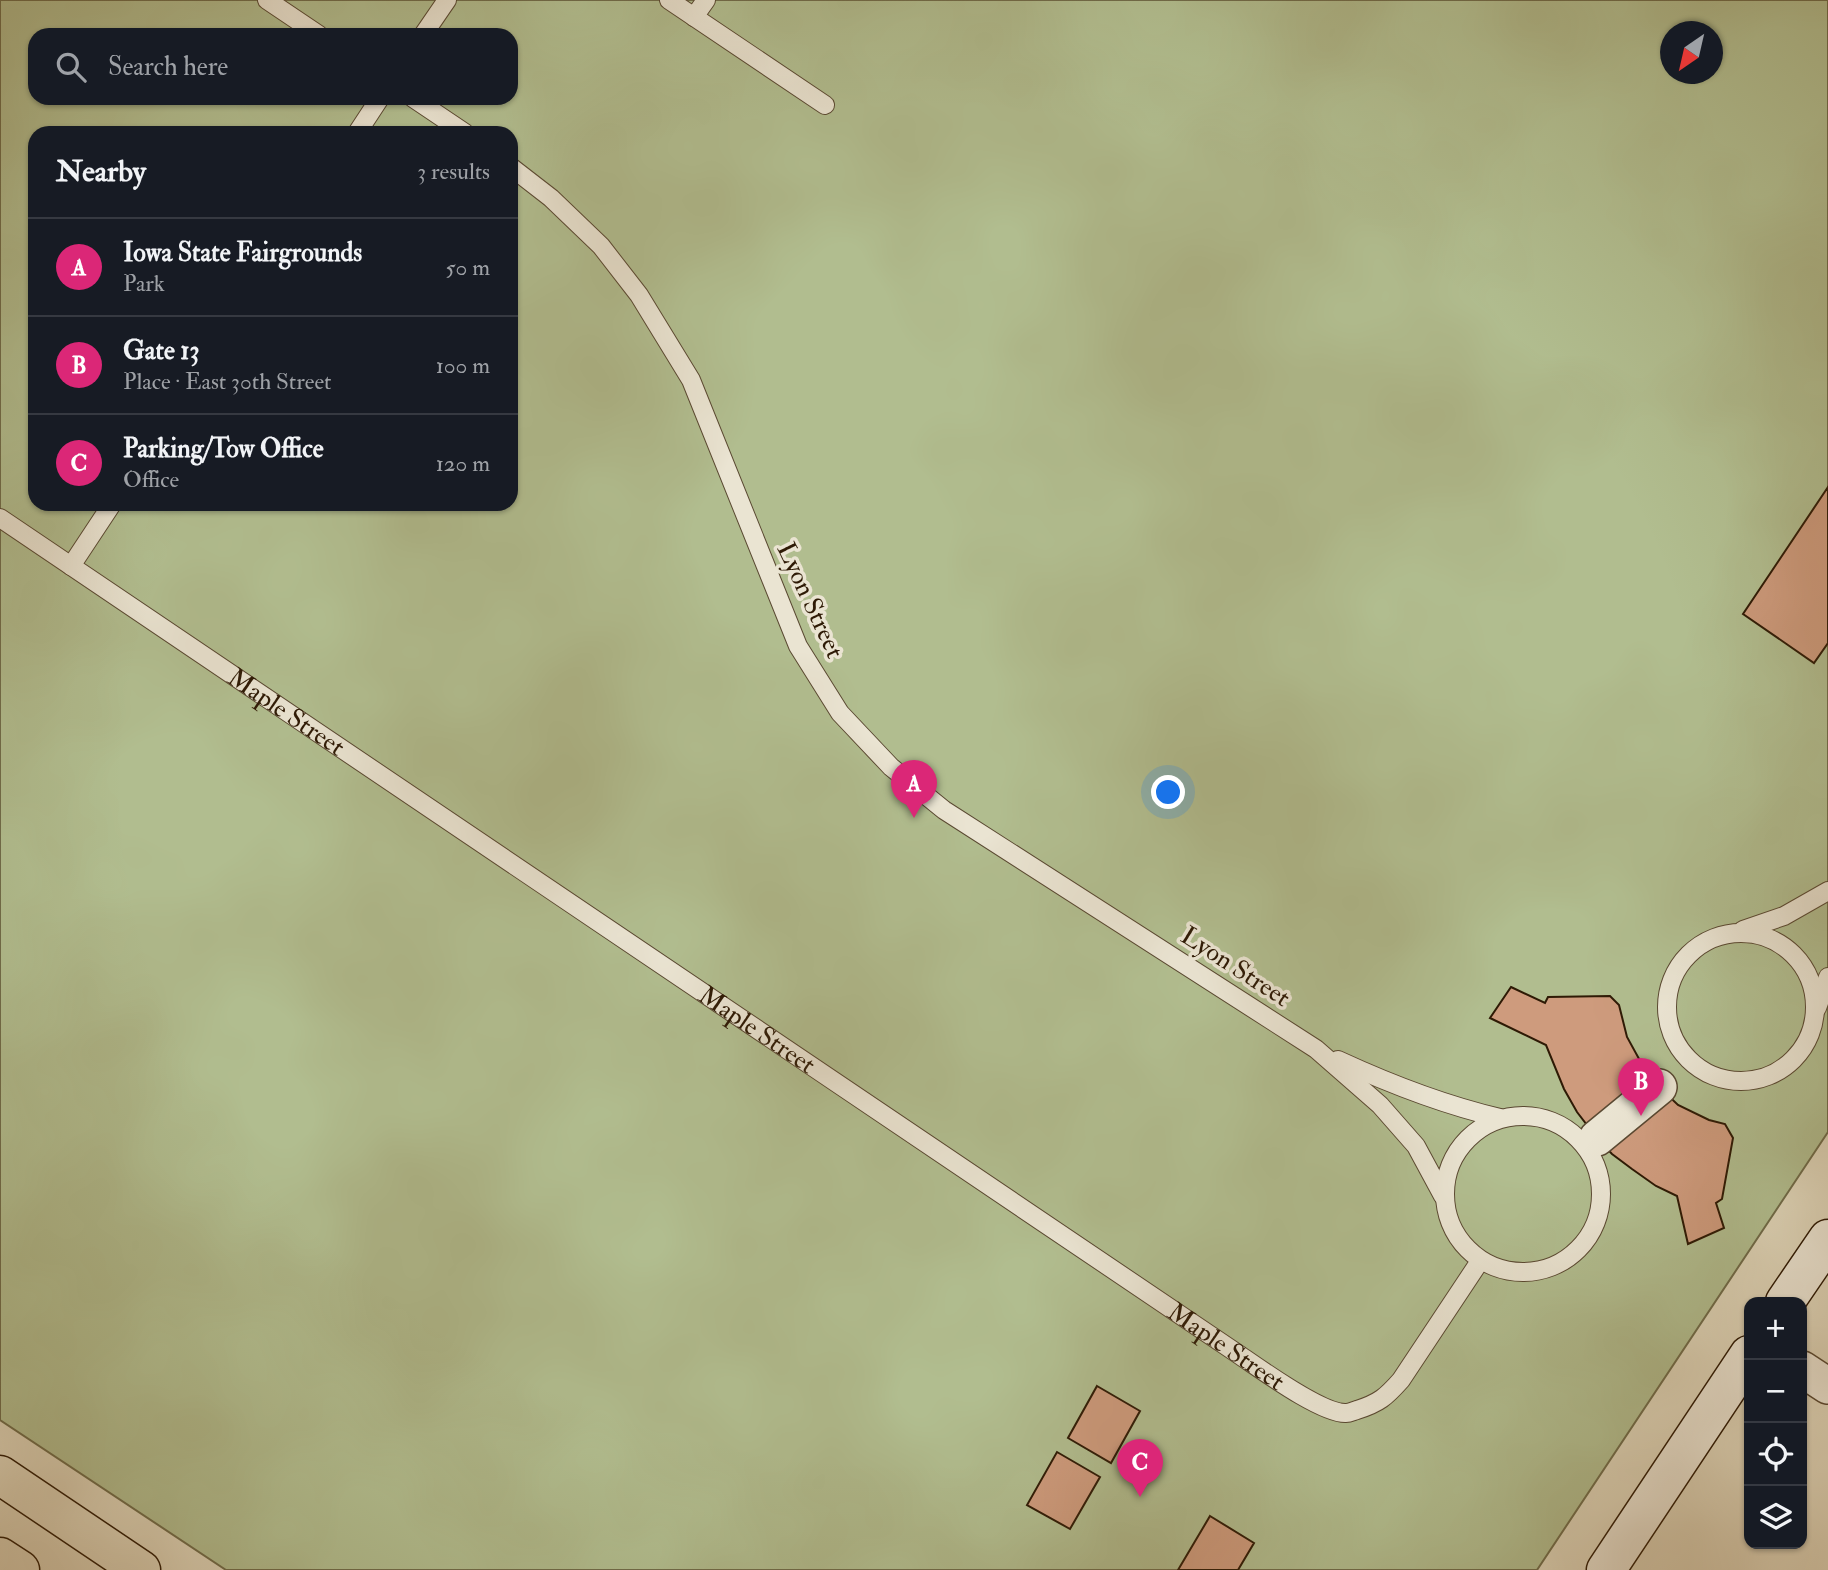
<!DOCTYPE html>
<html lang="en">
<head>
<meta charset="utf-8">
<style>
	body { margin:0; font-family:"IM FELL Double Pica",serif; background:#20242c; color:#f1f3f6 }
	.controls { position:absolute; right:21px; bottom:21px; display:grid; overflow:hidden; border-radius:14px; box-shadow:0 2px 5px #0004 }
	.controls button { width:63px; height:63px; display:grid; place-items:center; padding:0; border:0; border-bottom:2px solid #363941; background:#171b24; color:#f1f3f6; font:35px sans-serif }
	.compass { position:absolute; left:1660px; top:21px; width:63px; height:63px; border-radius:50%; background:#171b24; box-shadow:0 2px 5px #0004; rotate:214deg }
	.you { position:absolute; left:1169px; top:793px; width:24px; height:24px; margin:-18px; border:5px solid #fff; border-radius:50%; background:#1a73e8; box-shadow:0 0 0 10px #1a73e833 }
	.badge { display:grid; place-items:center; width:46px; height:46px; border-radius:50%; background:#db2777; color:#fff; font-size:23px; font-weight:700 }
	.pin { position:absolute; translate:-50% -58px; filter:drop-shadow(0 2px 4px #0008) }
	.pin::after { content:''; position:absolute; top:37px; width:24px; height:21px; background:inherit; clip-path:polygon(0 0,100% 0,50% 100%) }
	.list { margin:0; padding:0; list-style:none }
	h2 { display:flex; justify-content:space-between; align-items:center; height:91px; margin:0; padding:0 28px; font-size:30px }
	h2 small { font-size:23px; font-weight:400; color:#9ea1a6 }
	.list li { display:grid; grid-template-columns:46px 1fr auto; gap:21px; align-items:center; box-sizing:border-box; height:98px; padding:0 28px; border-top:2px solid #363941 }
	.list b { display:block; font-size:26px; white-space:nowrap }
	.list p { margin:0; font-size:23px; white-space:nowrap; color:#9ea1a6 }
	.list em { font-size:23px; font-style:normal; color:#9ea1a6 }
	.icon { flex:none; width:38px; height:38px; fill:none; stroke:currentColor; stroke-width:2; stroke-linecap:round; stroke-linejoin:round }
	.map { position:relative; flex:none; width:1828px; height:1570px; overflow:hidden }
	.search { position:absolute; background:#171b24; box-shadow:0 2px 5px #0004; left:28px; top:28px; width:490px; height:77px; display:flex; align-items:center; gap:18px; box-sizing:border-box; padding:0 24px; border-radius:21px; color:#9ea1a6; font-size:26px }
	.panel { position:absolute; background:#171b24; box-shadow:0 2px 5px #0004; left:28px; top:126px; width:490px; height:385px; border-radius:21px }
	.map>svg:first-child { display:block }
	.green { fill:#b1bd8f; stroke:#706c4a; stroke-width:2; fill-rule:evenodd }
	.building { fill:#ce9b7d; stroke:#2e1a05; stroke-width:2 }
	.lines { fill:none; stroke-linecap:round; stroke-linejoin:round }
	.lane-casing { stroke:#5a4932; stroke-width:20 }
	.street-casing { stroke:#5a4932; stroke-width:38 }
	.secondary-casing { stroke:#2e1a05; stroke-width:41 }
	.primary-casing { stroke:#2e1a05; stroke-width:41 }
	.lane { stroke:#eae4d2; stroke-width:18 }
	.street { stroke:#eae4d2; stroke-width:35 }
	.secondary { stroke:#eae4d2; stroke-width:38 }
	.primary { stroke:#ded5b9; stroke-width:38 }
	.labels { text-anchor:middle; stroke-width:7; stroke-linejoin:round; paint-order:stroke }
	.street-label { font-size:26px; fill:#2e1a05; stroke:#eae4d2 }
</style>
</head>
<body>
<div class="map">
<svg width="1828" height="1570" viewBox="0 0 1828 1570">
	<rect width="100%" height="100%" fill="#ded5b9"/>
	<filter id="stains"><feTurbulence type="fractalNoise" baseFrequency=".00286" numOctaves="4"/><feColorMatrix values="0 0 0 0 .2 0 0 0 0 .09 0 0 0 0 .02 0 0 0 .5 -.17"/></filter>
	<radialGradient id="worn" r=".72"><stop offset=".6" stop-color="#630" stop-opacity="0"/><stop offset="1" stop-color="#630" stop-opacity=".3"/></radialGradient>
	<path class="green" d="M0 0H1828V1132L1537 1570H226L0 1420ZM1671 32H1713V74H1671ZM35 35H511V98H35ZM35 133H511V504H35Z"/>
	<path class="building" d="M1828 487V643L1814 663 1743 614Z
		M1511 987 1545 1003 1548 997 1610 996 1619 1005 1627 1037 1644 1068 1655 1083 1678 1105 1709 1120 1725 1124 1733 1138 1722 1199 1716 1203 1724 1228 1688 1244 1677 1196 1656 1186 1632 1169 1612 1154 1597 1138 1577 1112 1564 1089 1546 1045 1490 1018Z
		M1097 1386 1140 1411 1111 1463 1068 1438Z
		M1057 1452 1100 1477 1070 1529 1027 1505Z
		M1210 1516 1254 1543 1238 1570H1178Z"/>
	<g class="lines">
		<defs>
			<g id="lane">
				<path d="M267 0 319 35"/>
				<path d="M669 0 825 105"/>
				<path d="M694 17 706 0"/>
				<path d="M423 35 447 0"/>
				<path d="M413 98 465 133"/>
				<path d="M357 133 380 98"/>
				<path d="M511 167 551 198 601 246 639 295 691 380 798 646 840 713 891 767 944 810 1316 1049 1380 1105 1416 1146 1443 1196"/>
				<path id="s1" d="M0 518 1241 1356C1262 1370 1322 1414 1346 1413 1350 1413 1353 1411 1357 1410 1379 1403 1386 1397 1401 1380L1480 1261"/>
				<path d="M71 566 112 504"/>
				<path d="M1743 930 1784 916 1828 891"/>
				<circle cx="1741" cy="1007" r="74"/>
				<path d="M1817 1008 1828 977"/>
				<path d="M1338 1060C1390 1084 1444 1105 1500 1118"/>
				<circle cx="1523" cy="1194" r="78"/>
			</g>
			<path id="street" d="M1597 1138 1659 1087
				M1802 1369 1828 1386"/>
			<path id="secondary" d="M1785 1302 1828 1239
				M1606 1570 1749 1355"/>
			<path id="primary" d="M0 1475 141 1570
				M0 1557 20 1570"/>
		</defs>
		<use href="#lane" class="lane-casing"/>
		<use href="#street" class="street-casing"/>
		<use href="#secondary" class="secondary-casing"/>
		<use href="#primary" class="primary-casing"/>
		<use href="#lane" class="lane"/>
		<use href="#street" class="street"/>
		<use href="#secondary" class="secondary"/>
		<use href="#primary" class="primary"/>
	</g>
	<g class="labels">
		<g class="street-label">
			<text transform="translate(811 600) rotate(65)" y="9">Lyon Street</text>
			<text dy="9" stroke="none"><textPath href="#s1" startOffset="346">Maple Street</textPath></text>
			<text transform="translate(1236 966) rotate(33)" y="9">Lyon Street</text>
			<text dy="9" stroke="none"><textPath href="#s1" startOffset="914">Maple Street</textPath></text>
			<text dy="9" stroke="none"><textPath href="#s1" startOffset="1480">Maple Street</textPath></text>
		</g>
	</g>
	<rect width="100%" height="100%" filter="url(#stains)"/>
	<rect width="100%" height="100%" fill="url(#worn)"/>
</svg>
<div class="controls">
<button>+</button>
<button>−</button>
<button><svg class="icon" aria-label="locate" viewBox="0 0 24 24"><circle cx="12" cy="12" r="6"/><path d="M12 2v4M12 18v4M2 12h4M18 12h4"/></svg></button>
<button><svg class="icon" aria-label="layers" viewBox="0 0 24 24"><path d="M12 4l9 5-9 5-9-5zM3 14l9 5 9-5"/></svg></button>
</div>
<svg class="compass" viewBox="-18 -18 36 36"><path d="M0-13l5 13h-10z" fill="#e53935"/><path d="M0 13l5-13h-10z" fill="#9ea1a6"/></svg>
<div class="you"></div>
<div class="pin badge" style="left:914px;top:818px">A</div>
<div class="pin badge" style="left:1641px;top:1116px">B</div>
<div class="pin badge" style="left:1140px;top:1497px">C</div>
<div class="search"><svg class="icon" aria-label="search" viewBox="0 0 24 24"><circle cx="10" cy="10" r="6"/><path d="M15 15l6 6"/></svg>Search here</div>
<section class="panel">
<h2>Nearby<small>3 results</small></h2>
<ul class="list">
<li><span class="badge">A</span><div><b>Iowa State Fairgrounds</b><p>Park</p></div><em>50 m</em></li>
<li><span class="badge">B</span><div><b>Gate 13</b><p>Place · East 30th Street</p></div><em>100 m</em></li>
<li><span class="badge">C</span><div><b>Parking/Tow Office</b><p>Office</p></div><em>120 m</em></li>
</ul>
</section>
</div>
</body>
</html>
